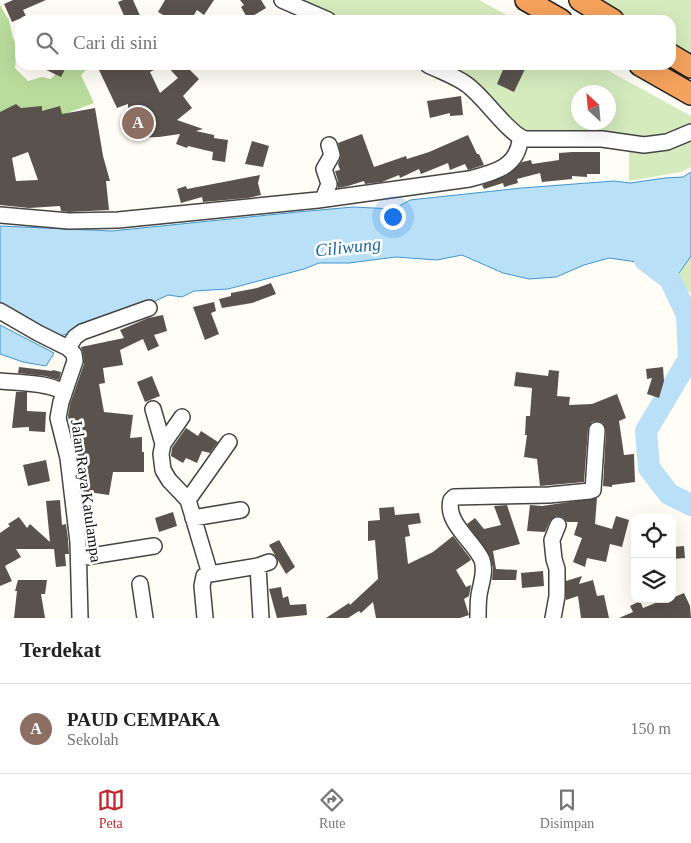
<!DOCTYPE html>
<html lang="id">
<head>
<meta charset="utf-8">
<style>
	body { margin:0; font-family:Georgia,serif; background:#f2f2f2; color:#222 }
	.controls { position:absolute; right:15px; bottom:15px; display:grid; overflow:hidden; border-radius:10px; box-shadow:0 5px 20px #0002 }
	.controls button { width:45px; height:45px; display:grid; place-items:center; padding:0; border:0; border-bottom:1px solid #e0e0e0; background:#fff; color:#222; font:25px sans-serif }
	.compass { position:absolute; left:571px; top:85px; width:45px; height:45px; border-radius:50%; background:#fff; box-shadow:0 5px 20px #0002; rotate:334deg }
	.you { position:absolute; left:392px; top:216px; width:18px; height:18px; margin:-12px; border:4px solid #fff; border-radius:50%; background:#1a73e8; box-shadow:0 0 0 8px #1a73e833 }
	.badge { display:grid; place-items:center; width:32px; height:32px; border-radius:50%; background:#c4262e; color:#fff; font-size:16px; font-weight:700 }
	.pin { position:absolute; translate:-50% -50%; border:2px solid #fff; box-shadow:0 1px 5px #0006 }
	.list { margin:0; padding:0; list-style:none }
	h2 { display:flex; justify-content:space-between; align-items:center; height:65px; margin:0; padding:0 20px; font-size:21px }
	h2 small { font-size:16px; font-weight:400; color:#767676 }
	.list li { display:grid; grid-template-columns:32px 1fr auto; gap:15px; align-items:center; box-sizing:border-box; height:90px; padding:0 20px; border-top:1px solid #e0e0e0 }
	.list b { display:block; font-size:19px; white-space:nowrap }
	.list p { margin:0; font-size:16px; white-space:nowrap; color:#767676 }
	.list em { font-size:16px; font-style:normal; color:#767676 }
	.icon { flex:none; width:28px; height:28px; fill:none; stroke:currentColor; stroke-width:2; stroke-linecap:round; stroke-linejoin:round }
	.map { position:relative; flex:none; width:691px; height:618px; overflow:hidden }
	.search { position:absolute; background:#fff; box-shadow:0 5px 20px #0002; left:15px; right:15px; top:15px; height:55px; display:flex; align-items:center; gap:12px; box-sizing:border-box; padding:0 18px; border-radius:15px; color:#767676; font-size:19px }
	.sheet { height:155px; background:#fff }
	nav { display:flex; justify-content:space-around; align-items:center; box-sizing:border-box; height:70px; border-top:1px solid #e0e0e0; background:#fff; font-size:14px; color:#767676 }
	nav a { display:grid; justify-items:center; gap:2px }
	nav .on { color:#c4262e }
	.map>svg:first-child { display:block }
	.green { fill:#d5ebbd; fill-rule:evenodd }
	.forest { fill:#b9dc9c }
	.water { fill:#b9e0f7; stroke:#3f96cf }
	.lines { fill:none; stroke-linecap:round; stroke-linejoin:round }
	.river { stroke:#b9e0f7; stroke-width:22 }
	.building { fill:#5a524d; fill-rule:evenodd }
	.minor-casing { stroke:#444; stroke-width:18 }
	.highway-casing { stroke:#222; stroke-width:24 }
	.minor { stroke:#fff; stroke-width:15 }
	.highway { stroke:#f5a25d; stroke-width:21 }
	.labels { text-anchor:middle; stroke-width:5; stroke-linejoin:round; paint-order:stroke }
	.street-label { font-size:16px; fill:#111; stroke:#fff }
	.water-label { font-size:18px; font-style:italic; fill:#1768a6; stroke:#fff }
</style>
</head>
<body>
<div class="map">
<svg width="691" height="618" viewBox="0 0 691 618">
	<rect width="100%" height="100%" fill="#fffdf5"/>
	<path class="green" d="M283 0H479L516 20H317Z
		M580 0H691V67L671 55V20H613Z
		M419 65H598L691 116V125L676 132 662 136 524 145 471 88ZM578 92H608V122H578Z
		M691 137V167L681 172 629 181V149Z
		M691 256V294L679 281 677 276Z"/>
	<path class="forest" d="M0 5 9 20 13 38 17 47 15 68 28 81 42 77 51 79 63 65H91L81 75 94 103 57 117 0 123Z"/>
	<path class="water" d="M691 172V256L677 276 665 278 637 262 609 258 584 265 556 277 529 279 503 273 462 255 437 260 396 257 349 263H319L304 269 228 289 194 291 182 297 168 295 134 311 89 328 56 337 0 303V226L112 231 298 212 353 207 394 209 410 200 522 188 614 181 630 183 665 178 683 177Z
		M0 325 54 353 46 366 23 362 0 354Z"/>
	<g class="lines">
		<path class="river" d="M645 260 670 279 687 315 689 359 646 431 649 468 669 494 691 505"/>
	</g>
	<path class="building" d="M13 0H46L23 10 26 16 12 22 4 4Z
		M123 0H133L142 20H126L118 2Z
		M165 0H214L204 15 197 10 191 20H172L158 12Z
		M240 0H261L266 8 248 19 241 7 244 5Z
		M36 65H67L61 77Z
		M109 65H164L150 72 160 93 178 78 166 65H185L199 79 183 96 192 108 177 120 203 129 196 131 214 135V138L228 140 225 162 212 160 213 152 188 146 187 148 176 144 180 134 159 137 128 138V104L117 108 99 70Z
		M505 65H527L514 92 497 84Z
		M461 96 463 115 450 116V113L430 118 427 101Z
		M16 104 21 108 42 106V111L60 106 62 114 95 108 103 156 110 181H106L109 210 69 212 61 211 60 206 29 208 0 205V112ZM28 152 38 180 16 181 12 158Z
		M362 134 374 167 406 156 407 159 429 152 468 135 477 154H479L484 165 468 170 465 164 450 170 448 163 421 174 419 169 400 178 399 175 382 182 365 184 364 181 348 186 338 188V181L335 171 340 170 338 164 341 156 338 143Z
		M252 141 269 146 263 167 245 164Z
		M573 152H600V174H587V177L572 176V179L542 182 540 173 517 179 518 183 504 187 503 183 484 189 482 185 507 175 522 162 531 160 532 164 559 160V153Z
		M260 175 258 183 261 195 248 198 203 202 202 197 181 203 177 189 186 186 187 189Z
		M271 283 276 294 252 303 222 308 219 299 231 296V293L257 288Z
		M214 302 216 311 211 313 219 334 205 340 193 307Z
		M163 315 167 331 154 335 159 346 148 351 143 339 120 350 123 365 103 368 105 383 99 384 104 412 133 415 130 438 142 437V452H144V472H113L109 495 81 491 77 457 68 416 70 404 84 364 83 353 81 347 124 338 120 330 148 318Z
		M19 367 52 371 53 370 61 372 59 380 45 376 18 373Z
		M663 367 664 381 659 398 647 394 652 378 647 379 646 369Z
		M549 370 559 371 557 396 570 397 569 405 592 404 617 394 626 418 619 421 624 455 634 454 635 482 612 485V487L603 486 606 430 603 423 597 421 592 422 588 429 584 482 540 486 537 459 524 457 527 435H525L526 416H530L532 388 514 386 516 372 548 376Z
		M152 376 160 396 145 402 137 382Z
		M16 392H27V411L46 412 45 432 29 431V427L12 428Z
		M186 428 198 436 201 431 218 442 210 453 202 451 197 463 186 458 183 463 171 456 172 448Z
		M46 460 50 481 28 486 23 465Z
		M597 498 595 524 612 529 616 516 629 520 622 547 610 544 606 562 587 558 585 567 573 562 582 538 574 535 578 522H567L562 517 556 516 550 521 545 532 527 531 530 505 542 506Z
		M60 500 62 525 66 524 68 539 69 554H65L66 566 56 567 54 549H16L21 557 5 566 12 581 0 586V533L10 526 8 524 19 517 27 528 30 524 50 542 46 501Z
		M507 505 520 544 493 551 496 569 517 570 516 580H492L493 568 490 556 467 524 475 518 484 529 501 525 494 506Z
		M394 507 395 515 419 513 421 523 408 525 410 536 405 537 408 564 433 552 453 536 470 558 471 560 456 570 466 587 471 585 469 596 464 599 469 615 460 618H376L373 602 361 613 359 611 348 618H326L349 603 350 605 378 579 375 540 368 541V521L380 520 379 508Z
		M173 512 177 526 159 532 155 518Z
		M279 540 295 567 286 574 269 545Z
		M684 546 685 558 672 559V547Z
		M543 571 544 586 522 588 521 573Z
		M582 576 579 584 593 580 597 596 604 595 609 618H581L578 596 566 600V581Z
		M18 580H47L45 594H41L45 618H14L17 591H15Z
		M281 587 283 598 288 596 290 605 306 604 307 615 277 618 269 589Z
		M684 593 690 606 691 618H619L633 612 630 606 640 601 643 608 658 602 659 603 672 599V598Z"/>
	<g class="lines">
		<defs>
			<path id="minor" d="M282 0 328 20
				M428 65C440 71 455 76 466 84 484 96 508 134 525 139H602L644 145 667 142 691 132
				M323 199 329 184 324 169 332 155 329 145
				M0 215 69 221 118 220 318 200 469 179C493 173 519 167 520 138
				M0 311 38 333 68 348 74 354 75 361 61 402 58 418 68 458 78 542 80 618
				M68 348 75 337 82 332 149 308
				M0 381C16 383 54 382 64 394
				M153 409 163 444 161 454 163 470 169 480 188 500 210 574
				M163 444 182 417
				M188 500 229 442
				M193 518 241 510
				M79 558 154 546
				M258 566 261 618
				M140 584 145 618
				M205 618 202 586 204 576 210 574 258 566 269 562
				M478 618C478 610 478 602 479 595 481 583 486 571 482 560 474 541 445 523 451 500L454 497 549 495 590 491 593 490 597 430
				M553 618 557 596V569L554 559 552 540 558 525"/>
			<path id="highway" d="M526 0 561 20
				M580 0 613 20
				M671 55 691 67
				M640 65 691 94"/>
		</defs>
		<use href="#minor" class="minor-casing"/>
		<use href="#highway" class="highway-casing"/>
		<use href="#minor" class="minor"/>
		<use href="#highway" class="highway"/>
	</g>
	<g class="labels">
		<g class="street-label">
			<text transform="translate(87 491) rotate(82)" y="6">Jalan Raya Katulampa</text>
		</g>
		<g class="water-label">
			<text transform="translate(348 247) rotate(-6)" y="6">Ciliwung</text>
		</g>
	</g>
</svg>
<div class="controls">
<button><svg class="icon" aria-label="locate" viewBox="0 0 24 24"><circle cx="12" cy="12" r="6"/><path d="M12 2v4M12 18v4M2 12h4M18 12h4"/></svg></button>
<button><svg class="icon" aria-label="layers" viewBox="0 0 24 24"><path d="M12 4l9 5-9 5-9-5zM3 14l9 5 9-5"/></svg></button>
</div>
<svg class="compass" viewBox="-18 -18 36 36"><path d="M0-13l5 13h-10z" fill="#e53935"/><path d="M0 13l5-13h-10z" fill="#767676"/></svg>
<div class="you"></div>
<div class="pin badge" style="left:138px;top:123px;background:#8d6e63">A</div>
<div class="search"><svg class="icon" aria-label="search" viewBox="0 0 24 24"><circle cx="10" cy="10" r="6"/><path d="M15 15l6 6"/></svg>Cari di sini</div>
</div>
<section class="sheet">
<h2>Terdekat<small></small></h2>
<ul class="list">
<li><span class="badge" style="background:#8d6e63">A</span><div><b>PAUD CEMPAKA</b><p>Sekolah</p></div><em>150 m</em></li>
</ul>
</section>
<nav>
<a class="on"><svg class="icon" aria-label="map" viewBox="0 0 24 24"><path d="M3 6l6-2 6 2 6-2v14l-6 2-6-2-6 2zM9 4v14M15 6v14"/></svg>Peta</a>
<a><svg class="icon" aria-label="directions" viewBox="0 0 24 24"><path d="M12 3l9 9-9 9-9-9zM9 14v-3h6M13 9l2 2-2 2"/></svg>Rute</a>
<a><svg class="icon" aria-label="saved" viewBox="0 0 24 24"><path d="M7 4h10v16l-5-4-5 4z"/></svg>Disimpan</a>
</nav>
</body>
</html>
